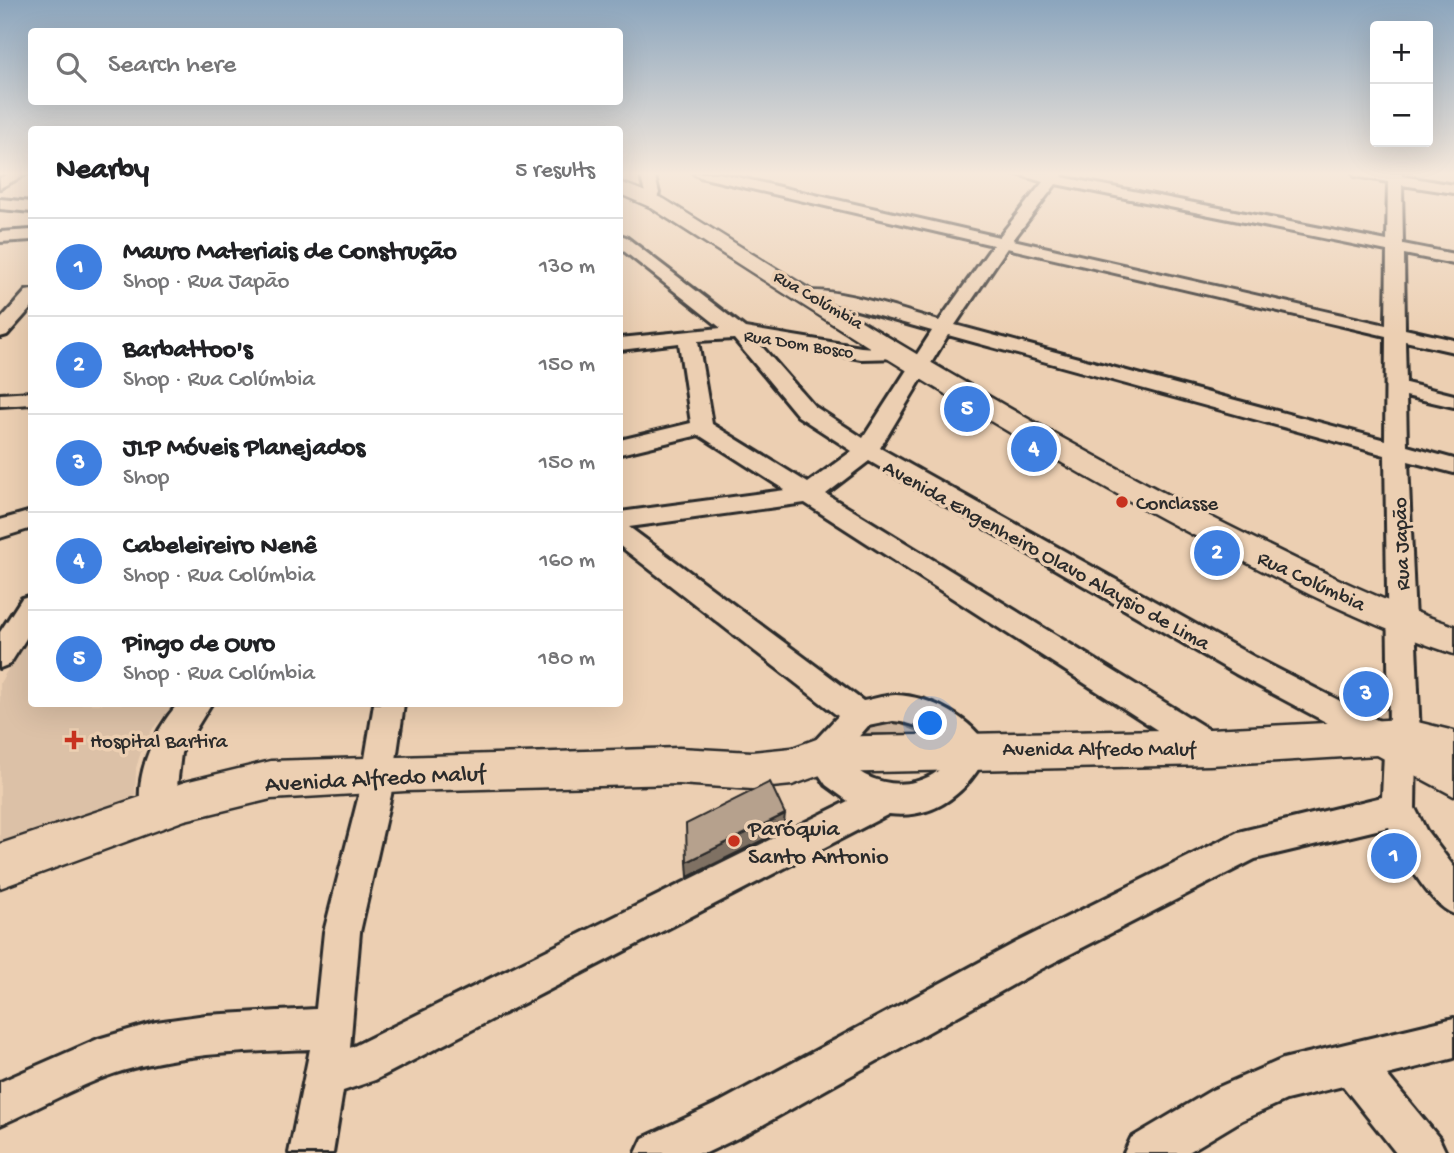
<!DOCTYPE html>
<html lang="en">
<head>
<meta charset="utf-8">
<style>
	body { margin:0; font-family:"Gochi Hand",sans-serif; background:#f2f2f2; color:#202124 }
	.controls { position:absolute; right:21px; top:21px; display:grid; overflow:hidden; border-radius:7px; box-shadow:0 7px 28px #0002 }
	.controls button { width:63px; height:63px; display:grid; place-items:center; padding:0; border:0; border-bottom:2px solid #e0e0e0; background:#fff; color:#202124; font:35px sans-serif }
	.you { position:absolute; left:931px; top:724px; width:24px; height:24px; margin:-18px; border:5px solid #fff; border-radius:50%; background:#1a73e8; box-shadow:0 0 0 10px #1a73e833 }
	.badge { display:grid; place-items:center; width:46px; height:46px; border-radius:50%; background:#ea580c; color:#fff; font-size:23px; font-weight:700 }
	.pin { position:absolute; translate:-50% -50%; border:4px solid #fff; box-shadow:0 2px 7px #0006 }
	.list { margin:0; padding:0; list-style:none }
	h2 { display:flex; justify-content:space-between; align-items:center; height:91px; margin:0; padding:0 28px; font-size:30px }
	h2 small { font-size:23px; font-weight:400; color:#757577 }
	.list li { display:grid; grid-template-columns:46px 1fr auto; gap:21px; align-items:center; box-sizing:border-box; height:98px; padding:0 28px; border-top:2px solid #e0e0e0 }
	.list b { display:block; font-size:26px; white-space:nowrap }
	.list p { margin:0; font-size:23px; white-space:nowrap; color:#757577 }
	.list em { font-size:23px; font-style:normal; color:#757577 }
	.icon { flex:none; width:38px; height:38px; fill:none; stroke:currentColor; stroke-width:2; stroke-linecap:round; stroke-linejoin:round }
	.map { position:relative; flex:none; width:1454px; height:1153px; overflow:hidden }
	.search { position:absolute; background:#fff; box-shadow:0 7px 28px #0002; left:28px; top:28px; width:595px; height:77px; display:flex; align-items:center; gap:18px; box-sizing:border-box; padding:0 24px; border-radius:7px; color:#757577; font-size:26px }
	.panel { position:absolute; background:#fff; box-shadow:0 7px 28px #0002; left:28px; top:126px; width:595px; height:581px; border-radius:7px }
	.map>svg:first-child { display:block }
	.built { fill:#dcc1a7 }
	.green { fill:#cdb49c; stroke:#7c7064; stroke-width:2 }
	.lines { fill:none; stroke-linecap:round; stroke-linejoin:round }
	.minor-casing { stroke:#2b2b2b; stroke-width:6 }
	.major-casing { stroke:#2b2b2b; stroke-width:5 }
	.minor { fill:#eccfb2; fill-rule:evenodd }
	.major { fill:#eccfb2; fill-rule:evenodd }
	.shaded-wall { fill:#7f7163; stroke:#2b2b2b; stroke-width:2 }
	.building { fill:#b6a18d; stroke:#2b2b2b; stroke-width:2 }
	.poi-dot { fill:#c8321e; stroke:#eccfb2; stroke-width:2.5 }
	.labels { text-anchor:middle; stroke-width:7; stroke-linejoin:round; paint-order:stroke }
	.far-street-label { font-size:18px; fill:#2b2b2b; stroke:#eccfb2 }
	.poi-label { font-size:21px; fill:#2b2b2b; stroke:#eccfb2; text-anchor:start }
	.street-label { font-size:21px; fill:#2b2b2b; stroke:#eccfb2 }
	.near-street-label { font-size:24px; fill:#2b2b2b; stroke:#eccfb2 }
	.near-poi-label { font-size:24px; fill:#2b2b2b; stroke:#eccfb2; text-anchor:start }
</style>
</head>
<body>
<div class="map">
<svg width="1454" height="1153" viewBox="0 0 1454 1153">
	<rect width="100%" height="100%" fill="#eccfb2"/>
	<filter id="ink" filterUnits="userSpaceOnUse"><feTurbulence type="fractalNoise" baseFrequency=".0143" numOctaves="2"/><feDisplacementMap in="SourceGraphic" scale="14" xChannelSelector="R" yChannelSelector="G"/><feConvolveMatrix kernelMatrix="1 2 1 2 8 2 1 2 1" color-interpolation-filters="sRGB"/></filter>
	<g filter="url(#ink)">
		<path class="built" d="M28 635H32V704H176L153 728 141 752 136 768 135 801 0 847V683Z"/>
		<path class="green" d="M878 721H895L925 734H863Z"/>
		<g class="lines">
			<defs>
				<path id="minor" d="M10 173H28L0 188V178Z
					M640 173H654L659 193 655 202 650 204 642 199 645 193Z
					M693 173H719L999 237 1043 182 1014 173H1065L1062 177 1387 241 1388 182 1355 176 1353 173H1402V176L1454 185V193L1402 185 1403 244 1454 254V264L1404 254 1405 329 1454 340V352L1405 341 1406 383 1454 395V407L1406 396 1407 446 1454 459V473L1408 461 1420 736 1416 749 1415 808 1426 830 1454 867V914C1427 903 1402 853 1389 827L1255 859 1043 968 750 1132 706 1153H636L643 1138 720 1102 1017 942 1238 832 1382 797 1384 753 1236 674 869 461 826 494 1221 737 1226 747 1221 757 1210 761 1199 757 805 503 629 527 863 701C874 699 886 695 896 695 930 696 974 719 989 750 970 790 937 820 889 814L375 1080 343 1091 333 1153H289L310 1049C244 1052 176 1053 113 1074 74 1087 38 1109 0 1125V1082L98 1039 156 1022 206 1015 316 1009 324 932 359 795 374 704H404L391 795 360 932 350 1048 848 801 826 785 806 755 811 745 838 716 620 546V512L785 490 699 435 620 454V440L691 423 679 343 620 350V338L721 328 620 248V235L626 237 745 328 861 347 902 350 905 354 902 358 861 359 756 340 814 406 863 438 932 331 825 301 799 300 796 296C811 278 915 314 939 321L993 245 700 177ZM1056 184 1387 251 1386 325 1013 240ZM1007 248 1386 336 1385 440 955 325ZM948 335 1385 455 1389 726 1256 658 880 448ZM734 339 798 416 852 451 808 483 712 424 698 341ZM893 721C919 723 936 734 955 752 929 795 871 792 842 756L868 726Z
					M0 199 32 202V212L0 209Z
					M32 230V240L0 242V232Z
					M32 290V307L7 335 0 337V320L26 291Z
					M32 392V404L0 406V394Z
					M32 511V528L0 538V520Z
					M32 595V629L10 664 0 668V632L22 598Z
					M178 704H211L181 753 174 811 169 822 157 827 145 822C129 786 153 731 178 704Z
					M1454 1018V1058L1387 1075 1439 1138 1446 1153H1396L1343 1086 1286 1100 1242 1120 1187 1153H1124L1131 1138 1212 1090 1283 1059Z"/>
				<path id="major" d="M620 182 664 199C848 314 1032 428 1227 525 1301 562 1375 599 1454 626V654C1365 625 1282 581 1199 538 1009 439 830 323 650 207L620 194Z
					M1405 719 1454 731V796L1377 755 1210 765 826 773 792 785 752 789 679 784 405 791 271 799 185 820 0 888V844L185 782 271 761 679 748 752 752 792 748 822 737 1210 729Z"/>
			</defs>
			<use href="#minor" class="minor-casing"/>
			<use href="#major" class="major-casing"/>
			<use href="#minor" class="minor"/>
			<use href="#major" class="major"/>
		</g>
		<path class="shaded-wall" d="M785 814 783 830 688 877 687 862Z"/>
		<path class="building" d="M770 782 785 814 687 862 686 824Z"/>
	</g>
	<linearGradient id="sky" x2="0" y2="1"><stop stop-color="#8ba5bd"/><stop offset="0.52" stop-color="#f6e9dc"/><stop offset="1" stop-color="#f6e9dc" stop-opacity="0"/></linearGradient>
	<rect width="1454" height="334" fill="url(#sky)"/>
	<g class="poi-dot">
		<circle cx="1122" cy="502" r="7"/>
		<path d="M70.5 729.5h7v7h7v7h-7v7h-7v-7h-7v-7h7z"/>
		<circle cx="734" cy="841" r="7"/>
	</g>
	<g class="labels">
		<g class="far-street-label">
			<text transform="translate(819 299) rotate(30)" y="6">Rua Colúmbia</text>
			<text transform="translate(799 343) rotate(9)" y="6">Rua Dom Bosco</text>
		</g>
		<g class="poi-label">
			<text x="1136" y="509">Conclasse</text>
			<text x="90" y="747">Hospital Bartira</text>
		</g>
		<g class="street-label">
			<text transform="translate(1400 544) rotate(-92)" y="7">Rua Japão</text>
			<text transform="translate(1047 554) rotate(29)" y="7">Avenida Engenheiro Olavo Alaysio de Lima</text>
			<text transform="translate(1312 580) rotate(25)" y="7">Rua Colúmbia</text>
			<text x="1099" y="755">Avenida Alfredo Maluf</text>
		</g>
		<g class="near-street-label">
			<text transform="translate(375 777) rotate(-3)" y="8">Avenida Alfredo Maluf</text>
		</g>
		<g class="near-poi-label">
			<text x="748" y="835">Paróquia<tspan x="748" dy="28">Santo Antonio</tspan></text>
		</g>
	</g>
</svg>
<div class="controls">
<button>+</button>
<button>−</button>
</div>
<div class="you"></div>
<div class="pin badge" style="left:1394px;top:856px;background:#3f7fe0">1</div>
<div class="pin badge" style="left:1217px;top:553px;background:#3f7fe0">2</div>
<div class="pin badge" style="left:1366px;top:694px;background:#3f7fe0">3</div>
<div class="pin badge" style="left:1034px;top:449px;background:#3f7fe0">4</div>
<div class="pin badge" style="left:967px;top:409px;background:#3f7fe0">5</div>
<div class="search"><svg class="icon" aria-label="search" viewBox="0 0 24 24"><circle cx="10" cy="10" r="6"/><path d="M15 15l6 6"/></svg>Search here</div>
<section class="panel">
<h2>Nearby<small>5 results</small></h2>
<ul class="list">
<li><span class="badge" style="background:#3f7fe0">1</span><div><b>Mauro Materiais de Construção</b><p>Shop · Rua Japão</p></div><em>130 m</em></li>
<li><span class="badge" style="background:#3f7fe0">2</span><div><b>Barbattoo's</b><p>Shop · Rua Colúmbia</p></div><em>150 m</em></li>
<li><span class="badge" style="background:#3f7fe0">3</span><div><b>JLP Móveis Planejados</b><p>Shop</p></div><em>150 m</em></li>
<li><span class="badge" style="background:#3f7fe0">4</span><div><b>Cabeleireiro Nenê</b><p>Shop · Rua Colúmbia</p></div><em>160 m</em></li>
<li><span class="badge" style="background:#3f7fe0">5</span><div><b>Pingo de Ouro</b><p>Shop · Rua Colúmbia</p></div><em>180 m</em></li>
</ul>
</section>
</div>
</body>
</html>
